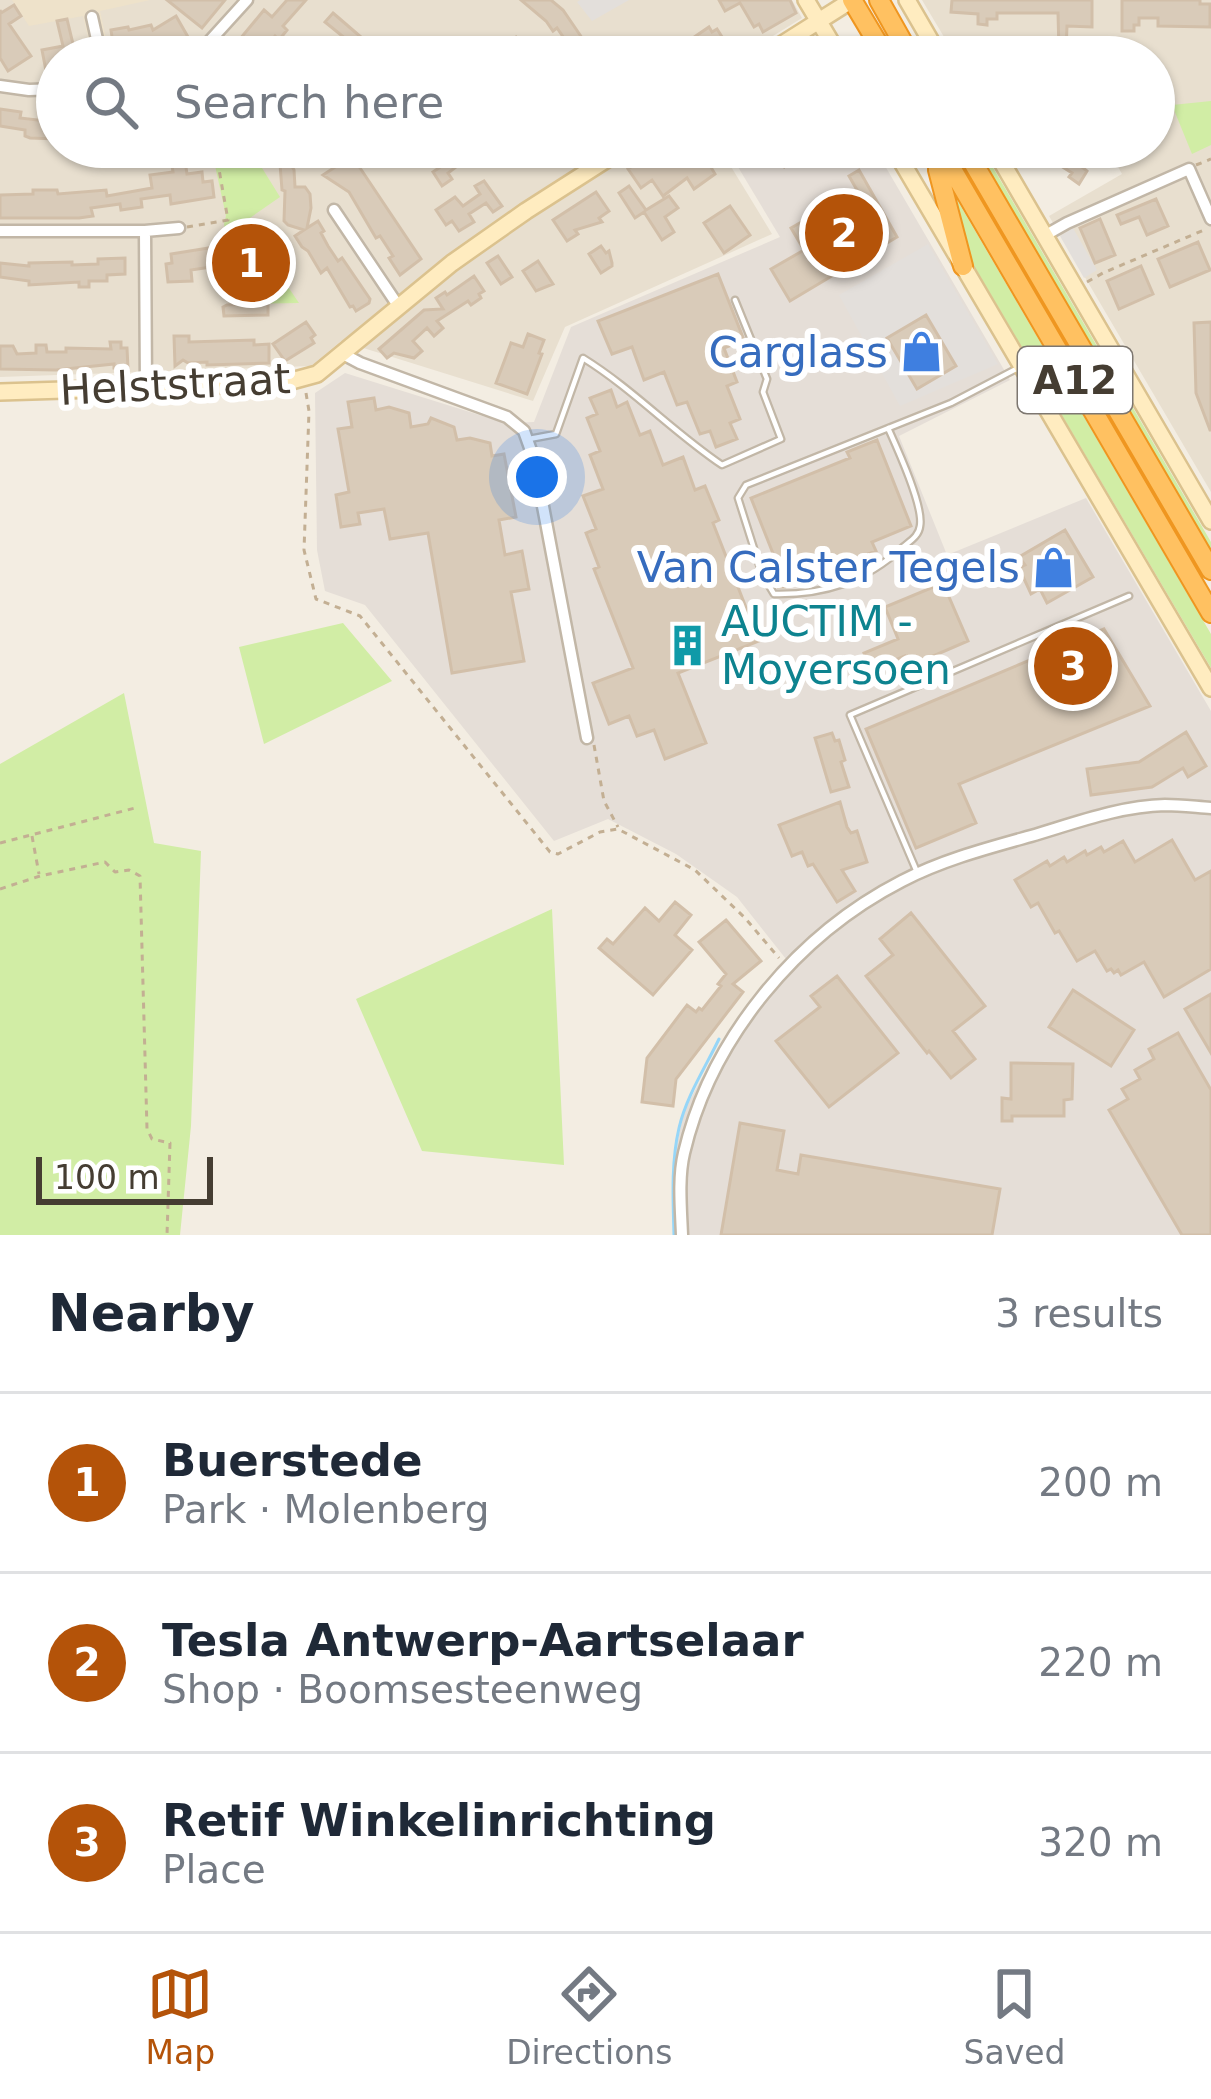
<!DOCTYPE html>
<html lang="en">
<head>
<meta charset="utf-8">
<style>
	body { margin:0; font-family:"DejaVu Sans",sans-serif; background:#f6f6f7; color:#1f2937 }
	.scale { position:absolute; left:36px; bottom:30px; width:177px; box-sizing:border-box; padding-left:12px; border:6px solid #453d32; border-top:0; font-size:33px; line-height:42px; white-space:nowrap; color:#453d32; -webkit-text-stroke:9px #fff; paint-order:stroke }
	.you { position:absolute; left:537px; top:477px; width:42px; height:42px; margin:-30px; border:9px solid #fff; border-radius:50%; background:#1a73e8; box-shadow:0 0 0 18px #1a73e833 }
	.badge { display:grid; place-items:center; width:78px; height:78px; border-radius:50%; background:#b45309; color:#fff; font-size:39px; font-weight:700 }
	.pin { position:absolute; translate:-50% -50%; border:6px solid #fff; box-shadow:0 3px 12px #0006 }
	.list { margin:0; padding:0; list-style:none }
	h2 { display:flex; justify-content:space-between; align-items:center; height:156px; margin:0; padding:0 48px; font-size:51px }
	h2 small { font-size:39px; font-weight:400; color:#747a83 }
	.list li { display:grid; grid-template-columns:78px 1fr auto; gap:36px; align-items:center; box-sizing:border-box; height:180px; padding:0 48px; border-top:3px solid #e0e1e3 }
	.list b { display:block; font-size:45px; white-space:nowrap }
	.list p { margin:0; font-size:39px; white-space:nowrap; color:#747a83 }
	.list em { font-size:39px; font-style:normal; color:#747a83 }
	.icon { flex:none; width:66px; height:66px; fill:none; stroke:currentColor; stroke-width:2; stroke-linecap:round; stroke-linejoin:round }
	.map { position:relative; flex:none; width:1211px; height:1235px; overflow:hidden }
	.search { position:absolute; background:#fff; box-shadow:0 3px 9px #0004; left:36px; right:36px; top:36px; height:132px; display:flex; align-items:center; gap:30px; box-sizing:border-box; padding:0 42px; border-radius:66px; color:#747a83; font-size:45px }
	.sheet { height:696px; background:#fff }
	nav { display:flex; justify-content:space-around; align-items:center; box-sizing:border-box; height:168px; border-top:3px solid #e0e1e3; background:#fff; font-size:33px; color:#747a83 }
	nav a { display:grid; justify-items:center; gap:6px }
	nav .on { color:#b45309 }
	.map>svg:first-child { display:block }
	.residential { fill:#e8dfcf }
	.industrial { fill:#e5ded7 }
	.education { fill:#eee2ca }
	.green { fill:#d1eda5 }
	.parking { fill:#e3dfdb; fill-rule:evenodd }
	.lines { fill:none; stroke-linecap:round; stroke-linejoin:round }
	.stream { stroke:#96d6f8; stroke-width:3 }
	.building { fill:#d9cbb9; stroke:#d2bfa9; stroke-width:3 }
	.lane-casing { stroke:#c2b7a7; stroke-width:9 }
	.street-casing { stroke:#c2b7a7; stroke-width:15 }
	.secondary-casing { stroke:#dbc28e; stroke-width:20 }
	.highway-casing { stroke:#ef9620; stroke-width:22 }
	.path { stroke:#c3af93; stroke-width:3; stroke-dasharray:6 6; stroke-linecap:butt }
	.lane { stroke:#fff; stroke-width:4.5 }
	.street { stroke:#fff; stroke-width:10 }
	.secondary { stroke:#ffecc0; stroke-width:15 }
	.highway { stroke:#ffc161; stroke-width:18 }
	.labels { text-anchor:middle; stroke-width:12; stroke-linejoin:round; paint-order:stroke }
	.shield { fill:#fff; stroke:#7d7770; stroke-width:3 }
	.shield-label { font-size:39px; font-weight:bold; fill:#453d32 }
	.shop-label { font-size:42px; fill:#366cbe; stroke:#fff; text-anchor:end }
	.street-label { font-size:42px; fill:#453d32; stroke:#fff }
	.culture-label { font-size:42px; fill:#0d838f; stroke:#fff; text-anchor:start }
</style>
</head>
<body>
<div class="map">
<svg width="1211" height="1235" viewBox="0 0 1211 1235">
	<rect width="100%" height="100%" fill="#f3ede2"/>
	<path class="residential" d="M0 0H792L802 18 739 57H57V147H719L772 234 565 327 533 401 341 341 311 366 0 377Z
		M922 0H1211V492L1049 216 1122 174 1107 147H1154V57H956Z"/>
	<path class="industrial" d="M726 147H874L1010 380 899 436 947 555 1086 498 1211 711V1235H674L675 1154 684 1111 711 1061 786 959 737 897 676 854 608 819 554 841 365 605 325 591 317 550 315 393 345 373 505 423 534 422 571 327 780 237Z"/>
	<path class="education" d="M12 0H150L100 11 110 57H93L83 16 29 26Z"/>
	<path class="green" d="M1211 101V145L1192 154 1172 105Z
		M211 147H249L280 197 244 222 299 303 236 304 224 224 226 216Z
		M974 147H981L1211 542V552Z
		M953 193 1211 634V668L965 251Z
		M343 623 392 681 264 744 239 647Z
		M124 693 154 843 201 851 191 1126 180 1235H0V764Z
		M552 909 564 1165 422 1151 356 999Z"/>
	<path class="parking" d="M580 0H629L592 21 577 2Z
		M1073 228 1097 270 1084 278 1060 236Z
		M928 244 998 364 900 406 839 295ZM926 315 956 365 917 389 887 338Z"/>
	<g class="lines">
		<path class="stream" d="M674 1235C673 1200 671 1162 679 1128 686 1097 705 1068 719 1039"/>
	</g>
	<path class="building" d="M167 0H225L202 28Z
		M287 0H306L283 26 287 30 279 40 275 36 263 51 271 57H225L264 10 272 17Z
		M521 0H551L563 10 595 57H577L557 28 553 31 546 21Z
		M719 0H790L796 13 763 32 759 24 754 27 740 3 725 11Z
		M952 0H1092V27L1067 26 1066 51H1059L1058 13H997V19H987V25L978 24V14L951 12Z
		M1122 0H1200V4H1210V27L1158 26V18H1139V25H1134V31H1122Z
		M14 5 21 16 9 24 31 56 8 71 0 58V10L1 13Z
		M333 13 369 44 385 57H358L362 52 325 22Z
		M176 16 188 37 170 47 165 39 147 43 149 53 115 57 111 30 128 27 129 30 151 25 153 30Z
		M67 19 74 48 84 45 86 57H57V73L47 76 42 50 63 46 57 21Z
		M709 27 712 32 717 29 731 51 720 57H665Z
		M516 37 530 57H486Z
		M0 109 21 112 20 118 55 122 57 139 30 138 25 136V130L0 126Z
		M175 147H183L187 174 202 172 203 182 212 181 214 197 171 204 170 195 141 199 142 207 121 210 120 204 91 208 93 216 79 218H0V195L33 194V190H57L58 194 106 190 107 196 152 188 150 175 173 172 169 148Z
		M555 147H590L565 163Z
		M660 147H713L703 154 715 174 694 189 687 178 663 196 652 180 641 188 628 169Z
		M751 147H796L784 167Z
		M1070 147H1082L1075 158 1084 163 1082 167 1087 171 1079 184 1069 177 1072 173 1058 164Z
		M464 151 469 157 448 173 452 179 442 186 433 172Z
		M352 156 421 259 400 275 389 258 393 256 380 236 376 238 349 192 323 175Z
		M290 163 294 170 295 187H305L310 194 311 208 307 228 318 221 324 231 321 233 328 246 338 261 342 258 370 299 369 303 356 311 353 306 350 307 327 268 321 273 308 251 302 247 295 236 304 230 288 225 284 221 285 191 282 190 280 164Z
		M859 170 897 237 790 301 771 269 804 250 791 228 857 190 849 176Z
		M484 181 502 206 493 212 486 203 469 214 474 222 459 231 452 221 446 225 436 210 455 197 463 206 480 194 475 186Z
		M629 186 646 210 669 196 678 208 665 217 674 232 662 240 644 212 635 218 619 193Z
		M596 192 609 211 599 218 602 222 575 230 578 234 567 241 553 220Z
		M1156 199 1168 226 1147 235 1139 217 1121 224 1117 215Z
		M730 206 750 235 724 253 704 223Z
		M1100 219 1115 255 1095 263 1080 228Z
		M1198 242 1210 270 1170 287 1158 259Z
		M221 246 224 265 191 270 192 281 168 282 166 264 172 263 171 254Z
		M601 246 606 253 609 251 612 263V266L601 273 589 254Z
		M498 256 512 277 501 284 487 263Z
		M125 258V274L107 275V281H89V287H79V282L29 285V281L0 277V263L29 266V263L72 262V265L98 264V259Z
		M538 261 553 284 536 291 523 271Z
		M1141 266 1153 294 1119 309 1107 281Z
		M718 274 744 340 724 348 737 382 727 386 740 419 730 423 737 439 716 447 710 431 700 434 687 402 677 405 664 372 644 380 632 347 612 354 598 321Z
		M474 276 484 291 479 294 481 298 471 305 468 301 437 321 443 328 434 336 427 328 413 341 422 351 414 358 394 353 387 358 379 349 424 310 443 309 436 298 445 292 447 295Z
		M268 303V315L224 316 223 307 227 305Z
		M926 315 956 366 917 389 887 338Z
		M306 322 315 335 311 338 314 343 285 361 273 344Z
		M1211 322V430H1210L1196 393 1194 323Z
		M528 334 544 340 539 353 542 354 527 394 496 383 511 343 523 347Z
		M174 336H189V342L254 340V345L269 344V363L207 365V362L188 363 183 360 175 366Z
		M110 342H121V348H127L128 368H114V364L56 370 0 369V346H13L17 354 36 353V345H46L47 352H66V348L111 349Z
		M611 390 617 407 627 402 640 435 650 431 663 465 683 457 695 490 705 486 719 520 713 523 759 641 678 673 706 743 665 759 654 730 637 736 629 716 609 724 593 683 633 668 594 569 599 567 586 533 596 529 583 496 603 489 590 455 600 451 587 418 597 414 590 398Z
		M374 398 376 410 389 407 409 413 411 427 428 424 431 418 454 427 457 440 470 438 490 443 492 456 504 454 516 517 499 520 505 555 522 551 529 589 511 592 524 661 452 673 428 533 390 539 384 509 358 513 360 524 341 527 336 495 349 492 338 429 352 427 348 402Z
		M877 440 911 526 872 542 876 551 785 587H778L765 560 774 556 751 498 850 458 847 452Z
		M1065 530 1093 577 1047 603 1040 589 1031 594 1019 568 1025 565 1019 557Z
		M943 583 968 641 910 666 905 656 871 670 864 653 898 639 885 607Z
		M1104 629 1150 706 959 784 976 823 916 848 866 729Z
		M1186 732 1206 766 1188 777 1183 768 1152 787 1091 795 1087 769 1139 762Z
		M832 733 835 741 839 740 845 760 841 762 849 787 831 792 815 738Z
		M840 802 847 827 851 833 857 831 867 862 842 870 855 891 837 902 813 864 808 866 802 852 792 856 779 825Z
		M1172 840 1195 880 1211 871V969L1164 997 1144 962 1121 975 1118 970 1114 973 1111 969 1107 971 1095 951 1077 961 1059 931 1055 933 1038 903 1031 907 1015 880 1047 861 1050 866 1064 857 1067 862 1085 851 1087 855 1101 847 1104 852 1123 841 1135 862Z
		M675 902 691 915 675 935 692 950 653 995 599 948 607 939 613 944 645 908 659 921Z
		M911 913 985 1006 953 1031 975 1059 951 1078 929 1051 927 1053 866 976 893 955 880 939Z
		M726 920 761 961 733 984 743 992 676 1079 673 1106 642 1102 647 1058 687 1005 696 1012 699 1008 702 1010 721 986 718 984 726 974 699 942Z
		M837 976 898 1053 829 1107 776 1041 820 1007 811 996Z
		M1073 990 1134 1030 1111 1066 1049 1027Z
		M1211 994V1053L1185 1009Z
		M1178 1033 1211 1090V1235H1182L1109 1110 1128 1099 1122 1089 1140 1079 1135 1070 1154 1059 1149 1049Z
		M1011 1063 1073 1064 1072 1099 1064 1100V1116H1012V1121H1002V1098L1011 1099Z
		M740 1123 784 1131 777 1170 798 1174 801 1155 1000 1189 992 1235H721Z"/>
	<g class="lines">
		<defs>
			<path id="lane" d="M888 428C897 448 924 506 920 526 919 536 910 541 903 547 865 582 824 595 774 594L762 574 738 498 746 485 951 403 1018 368
				M529 439 556 434 583 358C633 389 673 432 722 465L781 439 763 392 767 379 735 300
				M917 872 850 715 1129 596"/>
			<path id="street" d="M92 17 101 57
				M187 57 207 44 247 0
				M0 86 29 90 57 89
				M334 210 399 307
				M0 231H145
				M1044 236 1067 223 1189 169 1211 219
				M343 354 360 363 507 417 524 431 534 459 587 738
				M146 388 145 231 179 228
				M682 1235C681 1209 678 1178 684 1153 711 1038 797 935 902 881 942 860 988 848 1031 836 1075 823 1120 806 1165 805 1180 805 1196 807 1211 808"/>
			<path id="secondary" d="M806 0 840 57
				M907 0 940 57
				M762 57 852 0
				M893 147 1211 688
				M993 147 1211 521
				M0 392 284 383 317 374 452 263 526 211 626 147"/>
			<path id="highway" d="M852 0 886 57
				M879 0 911 57
				M938 147V170L963 266
				M939 147 1211 613
				M964 147 1211 570"/>
		</defs>
		<use href="#lane" class="lane-casing"/>
		<use href="#street" class="street-casing"/>
		<use href="#secondary" class="secondary-casing"/>
		<use href="#highway" class="highway-casing"/>
		<path class="path" d="M1196 165 1211 159
			M187 227 228 220 215 147
			M1087 282 1103 273 1204 230
			M306 393 309 411 304 550 316 599 360 616 550 852 558 854 600 832 618 829 695 870 745 918 779 958
			M594 745 604 801 618 827
			M32 836 39 874
			M0 843 139 807
			M0 889 40 876 105 862 115 872 129 870 140 876 147 1129 152 1139 170 1143 167 1235"/>
		<use href="#lane" class="lane"/>
		<use href="#street" class="street"/>
		<use href="#secondary" class="secondary"/>
		<use href="#highway" class="highway"/>
	</g>
	<defs>
		<symbol id="shop-bare" viewBox="-9 -9 18 18"><path d="M-5-2.5h2.3a2.7 3.5 0 0 1 5.4 0H5L5.5 6h-11ZM-1.5-2.5h3a1.5 2.3 0 0 0-3 0Z" fill="#3f7fe0" stroke="#fff" stroke-width="2.5" paint-order="stroke"/></symbol>
		<symbol id="building-bare" viewBox="-9 -9 18 18"><path d="M-4-6H4V6H1V3H-1V6H-4ZM-2.5-4.3h1.7v1.8h-1.7ZM.8-4.3h1.7v1.8H.8ZM-2.5-1h1.7V.8h-1.7ZM.8-1h1.7V.8H.8Z" fill="#0f9aa8" stroke="#fff" stroke-width="2.5" paint-order="stroke"/></symbol>
	</defs>
	<g fill-rule="evenodd">
		<use href="#shop-bare" x="892" y="322" width="59" height="59"/>
		<use href="#shop-bare" x="1024" y="538" width="59" height="59"/>
		<use href="#building-bare" x="658" y="616" width="59" height="59"/>
	</g>
	<g class="labels">
		<rect class="shield" x="1018" y="347" width="114" height="66" rx="9"/>
		<g class="shield-label">
			<text x="1075" y="394">A12</text>
		</g>
		<g class="shop-label">
			<text x="888" y="367">Carglass</text>
			<text x="1020" y="582">Van Calster Tegels</text>
		</g>
		<g class="street-label">
			<text transform="translate(175 384) rotate(-3)" y="15">Helststraat</text>
		</g>
		<g class="culture-label">
			<text x="721" y="636">AUCTIM -<tspan x="721" dy="48">Moyersoen</tspan></text>
		</g>
	</g>
</svg>
<div class="scale">100 m</div>
<div class="you"></div>
<div class="pin badge" style="left:251px;top:263px">1</div>
<div class="pin badge" style="left:844px;top:233px">2</div>
<div class="pin badge" style="left:1073px;top:666px">3</div>
<div class="search"><svg class="icon" aria-label="search" viewBox="0 0 24 24"><circle cx="10" cy="10" r="6"/><path d="M15 15l6 6"/></svg>Search here</div>
</div>
<section class="sheet">
<h2>Nearby<small>3 results</small></h2>
<ul class="list">
<li><span class="badge">1</span><div><b>Buerstede</b><p>Park · Molenberg</p></div><em>200 m</em></li>
<li><span class="badge">2</span><div><b>Tesla Antwerp-Aartselaar</b><p>Shop · Boomsesteenweg</p></div><em>220 m</em></li>
<li><span class="badge">3</span><div><b>Retif Winkelinrichting</b><p>Place</p></div><em>320 m</em></li>
</ul>
</section>
<nav>
<a class="on"><svg class="icon" aria-label="map" viewBox="0 0 24 24"><path d="M3 6l6-2 6 2 6-2v14l-6 2-6-2-6 2zM9 4v14M15 6v14"/></svg>Map</a>
<a><svg class="icon" aria-label="directions" viewBox="0 0 24 24"><path d="M12 3l9 9-9 9-9-9zM9 14v-3h6M13 9l2 2-2 2"/></svg>Directions</a>
<a><svg class="icon" aria-label="saved" viewBox="0 0 24 24"><path d="M7 4h10v16l-5-4-5 4z"/></svg>Saved</a>
</nav>
</body>
</html>
